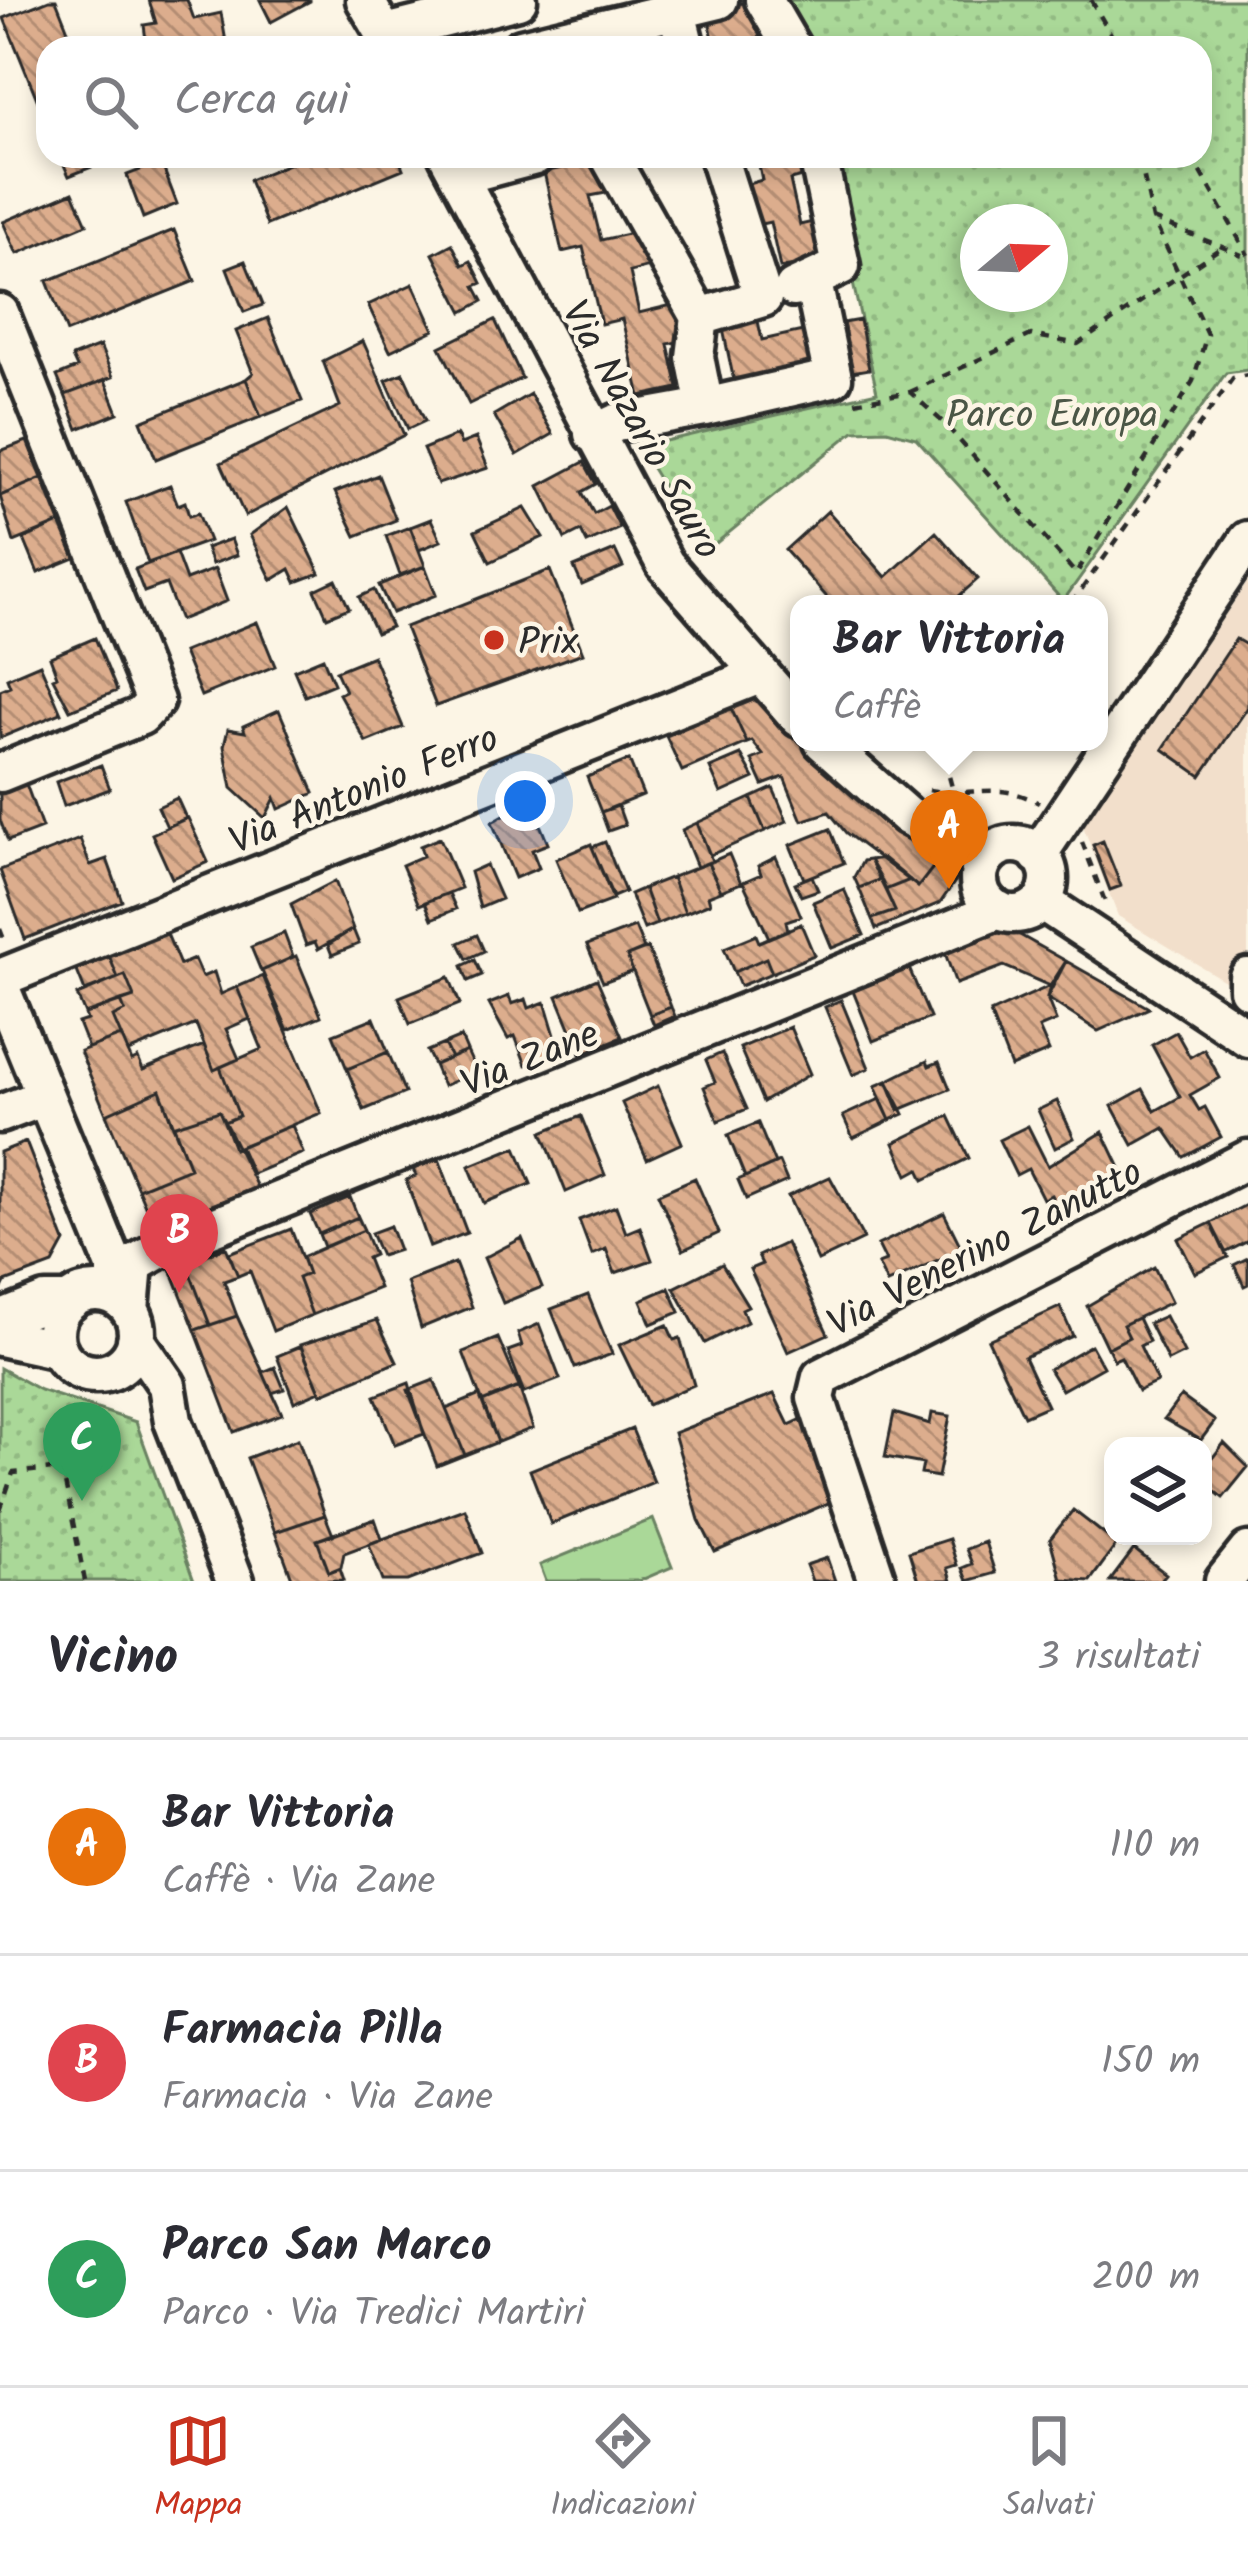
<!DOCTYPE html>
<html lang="it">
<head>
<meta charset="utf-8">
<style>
	body { margin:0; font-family:Kalam,sans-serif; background:#f2f2f3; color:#2b2b33 }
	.controls { position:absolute; right:36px; bottom:36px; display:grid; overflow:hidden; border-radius:24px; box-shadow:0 6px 18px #0003 }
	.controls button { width:108px; height:108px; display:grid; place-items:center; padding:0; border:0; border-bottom:3px solid #e1e1e2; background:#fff; color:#2b2b33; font:60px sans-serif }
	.compass { position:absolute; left:960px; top:204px; width:108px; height:108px; border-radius:50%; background:#fff; box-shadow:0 6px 18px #0003; rotate:71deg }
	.you { position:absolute; left:525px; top:801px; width:42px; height:42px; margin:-30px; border:9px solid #fff; border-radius:50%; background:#1a73e8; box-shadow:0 0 0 18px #1a73e833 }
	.badge { display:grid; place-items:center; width:78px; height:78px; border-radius:50%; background:#c8321e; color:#fff; font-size:39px; font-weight:700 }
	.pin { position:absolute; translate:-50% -99px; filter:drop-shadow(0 3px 6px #0008) }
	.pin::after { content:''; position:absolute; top:63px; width:42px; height:36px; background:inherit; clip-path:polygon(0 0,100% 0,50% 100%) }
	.popup { position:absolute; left:790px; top:595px; width:318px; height:156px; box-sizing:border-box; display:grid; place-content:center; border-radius:24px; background:#fff; filter:drop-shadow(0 3px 9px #0005); font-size:39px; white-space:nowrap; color:#7c7c81 }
	.popup b { font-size:45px; color:#2b2b33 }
	.popup::after { content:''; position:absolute; left:50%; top:100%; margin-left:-24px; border:24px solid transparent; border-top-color:#fff }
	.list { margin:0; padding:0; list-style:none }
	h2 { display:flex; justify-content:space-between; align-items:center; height:156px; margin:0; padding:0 48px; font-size:51px }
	h2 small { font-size:39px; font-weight:400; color:#7c7c81 }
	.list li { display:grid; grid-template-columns:78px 1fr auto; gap:36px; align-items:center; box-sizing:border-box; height:216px; padding:0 48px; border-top:3px solid #e1e1e2 }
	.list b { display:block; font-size:45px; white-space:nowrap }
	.list p { margin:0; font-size:39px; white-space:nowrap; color:#7c7c81 }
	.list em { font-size:39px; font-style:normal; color:#7c7c81 }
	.icon { flex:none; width:66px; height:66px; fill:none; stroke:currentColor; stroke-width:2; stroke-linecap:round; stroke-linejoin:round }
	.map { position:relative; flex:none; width:1248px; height:1581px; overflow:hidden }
	.search { position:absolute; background:#fff; box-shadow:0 6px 18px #0003; left:36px; right:36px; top:36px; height:132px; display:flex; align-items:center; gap:30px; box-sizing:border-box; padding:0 42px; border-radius:36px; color:#7c7c81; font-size:45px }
	.sheet { height:804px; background:#fff }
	nav { display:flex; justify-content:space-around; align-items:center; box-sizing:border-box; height:168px; border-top:3px solid #e1e1e2; background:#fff; font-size:33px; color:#7c7c81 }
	nav a { display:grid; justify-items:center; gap:6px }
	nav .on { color:#c8321e }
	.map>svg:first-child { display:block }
	.built { fill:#f2dfcb }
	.park { fill:url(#park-dots); stroke:#6a8262; stroke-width:3; fill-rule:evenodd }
	.pitch { fill:#aad898; stroke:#6a8262; stroke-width:3 }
	.building { fill:url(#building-back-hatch); stroke:#2b2b2b; stroke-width:3 }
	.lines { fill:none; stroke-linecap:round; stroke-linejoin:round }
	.minor-casing { stroke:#2b2b2b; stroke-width:45 }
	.path { stroke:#2b2b2b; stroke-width:4.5; stroke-dasharray:9 9; stroke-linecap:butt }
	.minor { stroke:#fcf5e5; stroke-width:36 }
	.poi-dot { fill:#c8321e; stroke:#fcf5e5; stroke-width:4.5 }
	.labels { text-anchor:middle; stroke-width:9; stroke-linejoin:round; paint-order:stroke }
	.park-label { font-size:39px; fill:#4b5646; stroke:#fcf5e5 }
	.street-label { font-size:39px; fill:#2b2b2b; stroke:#fcf5e5 }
	.poi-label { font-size:39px; fill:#2b2b2b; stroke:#fcf5e5; text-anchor:start }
</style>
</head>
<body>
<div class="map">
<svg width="1248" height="1581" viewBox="0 0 1248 1581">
	<defs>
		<pattern id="park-dots" width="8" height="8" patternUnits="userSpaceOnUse" patternTransform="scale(3)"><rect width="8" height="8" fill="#aad898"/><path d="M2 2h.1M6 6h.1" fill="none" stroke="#92ba83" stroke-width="1.8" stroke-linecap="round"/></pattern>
		<pattern id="building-back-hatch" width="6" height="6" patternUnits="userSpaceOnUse" patternTransform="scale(3)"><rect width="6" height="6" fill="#dcad8d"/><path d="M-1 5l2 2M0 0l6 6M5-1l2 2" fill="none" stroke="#b38d73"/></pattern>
	</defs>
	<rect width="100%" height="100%" fill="#fcf5e5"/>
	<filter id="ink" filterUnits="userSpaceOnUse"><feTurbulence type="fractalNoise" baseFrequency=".00833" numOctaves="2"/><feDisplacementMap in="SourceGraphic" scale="24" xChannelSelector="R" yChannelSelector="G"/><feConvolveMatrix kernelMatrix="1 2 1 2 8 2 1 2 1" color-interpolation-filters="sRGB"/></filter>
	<g filter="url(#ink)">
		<path class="built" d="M1248 581V995L1118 916 1083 826Z"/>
		<path class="park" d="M790 0H1248V370L1226 373 1063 601 916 438 887 430 854 431 704 553 639 447 877 392 825 156H1200V48H801ZM978 222H1050V294H978Z
			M0 1368 40 1390 136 1422 194 1581H0Z"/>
		<path class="pitch" d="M653 1519 672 1567 639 1581H546L540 1565Z"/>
		<path class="building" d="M49 0H56L75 48H48V126L4 18Z
			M149 0H187L194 19 221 13 227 48H147L144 25 156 23Z
			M260 0H310V1L271 22Z
			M747 2 764 48H715L707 11Z
			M650 25 655 48H576Z
			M60 156H119L69 176Z
			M308 156H398L403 169 267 225 249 180Z
			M757 156H814L818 173 790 180 800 225 826 219 835 256 780 268 770 222 757 225 748 184 762 180Z
			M603 159 611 192 590 196 601 240 641 231 650 267 630 272 639 313 680 303 688 339 668 344 678 388 640 396 622 319 601 324 583 247 562 252 544 172Z
			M161 162 177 204 143 218 127 175Z
			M73 192 87 224 17 254 3 222Z
			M174 230 195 281 67 332 47 281Z
			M452 244 463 265 471 261 482 283 475 286 483 301 463 312 433 254Z
			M245 261 263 305 244 312 227 268Z
			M413 284 434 330 390 351 368 305Z
			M268 318 302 401 261 417 246 379 253 373 236 331Z
			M495 320 522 378 469 404 440 347Z
			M860 320 869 369 852 372 843 323Z
			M758 321 762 340 807 330 815 368 735 386 723 329Z
			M363 341 404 435 245 516 221 463 340 406 323 361Z
			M100 346 113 377 65 395 57 376 77 368 72 357Z
			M403 373 425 421 408 429 386 380Z
			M246 379 261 417 156 459 141 421Z
			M105 380 118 413 78 429 65 395Z
			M530 394 553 434 517 455 494 415Z
			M457 435 461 444 476 438 488 468 438 484 423 449Z
			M27 441 42 478 0 496V451Z
			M584 462 596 484 582 492 594 514 609 506 620 528 587 543 581 531 565 539 539 486Z
			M378 475 396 520 356 536 335 492Z
			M42 478 60 523 14 542 0 496Z
			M170 485 178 505 185 502 189 516 198 513 209 541 148 563 126 502Z
			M288 507 320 573 296 582 290 569 272 580 250 535Z
			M525 508 543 537 490 562 475 531Z
			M828 511 886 577 936 532 978 579 950 604H833L785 550Z
			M431 519 441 541 419 550 410 527Z
			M60 523 75 558 38 573 24 539Z
			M410 527 425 566 400 575 386 536Z
			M231 539 237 555 212 564 206 548Z
			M615 550 623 567 582 585 574 567Z
			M176 553 186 580 215 569 227 601 180 620 166 584 144 592 135 569Z
			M425 566 436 595 392 613 379 585Z
			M550 570 583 653 436 706 405 627Z
			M336 580 349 608 327 617 315 590Z
			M374 590 391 627 376 633 359 597Z
			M257 622 275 666 201 696 183 652Z
			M95 638 117 691 70 710 53 678 57 676 50 657Z
			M1236 639 1248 646V707L1201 776 1163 749Z
			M373 656 403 727 366 742 339 694 345 691 336 671Z
			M323 658 334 684 305 696 294 670Z
			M40 664 61 713 0 738V690L10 686 7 678Z
			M763 695 799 742 938 861 918 887 846 833 829 812 802 821 784 777 763 785 752 760 763 755 752 741 747 743 731 708Z
			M731 708 747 743 682 771 666 736Z
			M279 710 314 793 279 809 275 798 265 818 232 788 224 746 228 729 245 732 243 726Z
			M741 755 754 778 721 793 710 768Z
			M629 760 643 795 601 812 587 777Z
			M101 765 110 789 64 806 56 782Z
			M26 784 42 828 8 841 0 820V794Z
			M773 788 787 821 765 831 751 798Z
			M177 798 186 818 167 827 158 807Z
			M751 798 765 831 710 855 697 823Z
			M530 800 548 844 532 850 539 868 515 878 492 822Z
			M618 806 625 825 608 831 601 812Z
			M188 818 208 862 172 878 152 834Z
			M697 823 712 861 697 867 682 830Z
			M830 829 844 863 804 879 790 845Z
			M440 838 461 888 419 905 402 865 423 856 420 846Z
			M80 839 90 865 107 859 122 901 25 939 0 870Z
			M1103 841 1121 886 1110 890 1093 845Z
			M605 842 625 892 613 897 592 847Z
			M591 844 613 900 578 913 556 859Z
			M729 854 741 883 721 891 708 863Z
			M776 857 801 916 786 921 788 930 769 938 743 882 761 874 758 866Z
			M883 858 910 880 885 890 870 860Z
			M870 860 881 879 859 888 854 877 863 861Z
			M938 861 958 877 940 903 876 929 872 919 895 911 885 890 910 880 918 887Z
			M708 863 721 891 708 896 710 903 685 913 672 877Z
			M486 865 501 899 480 908 470 872Z
			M812 876 818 890 801 896 795 883Z
			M672 877 685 913 657 924 644 888Z
			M881 879 895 911 872 919 859 888Z
			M335 881 353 929 318 949 315 942 306 945 291 904Z
			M644 888 657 924 644 929 630 894Z
			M844 889 864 935 832 948 813 902Z
			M449 893 456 909 432 919 425 902Z
			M801 924 814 955 772 973 766 958 734 972 724 948 756 935 759 942Z
			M635 927 644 949 627 956 633 971 603 982 587 945Z
			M165 929 180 965 194 959 202 977 214 972 221 994 237 987 250 1019 226 1029 239 1059 214 1070 196 1024 128 1052 113 1017 125 1011 121 1001 134 997 125 975 118 978 108 953Z
			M353 929 359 944 332 955 328 945Z
			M1009 929 1066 961 1050 986 1004 966 956 984 945 953Z
			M284 933 293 957 261 971 251 947Z
			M477 935 484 951 467 959 459 943Z
			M648 948 671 1007 650 1015 627 956Z
			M108 953 118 978 85 991 75 966Z
			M296 956 321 1016 288 1030 262 971Z
			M766 958 772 973 740 986 734 972Z
			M475 960 482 975 468 981 462 966Z
			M1066 961 1149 1008 1098 1031 1047 998Z
			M909 968 930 1018 873 1041 853 991Z
			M125 975 134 997 85 1014 77 995Z
			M263 976 321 1113 234 1149 224 1122 239 1116 220 1067 262 1049 237 987Z
			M449 977 460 1004 410 1024 399 997Z
			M597 979 622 1037 581 1054 557 996Z
			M1050 986 1047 998 1056 1021 1039 1028 1049 1051 1011 1067 990 1013Z
			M509 996 512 1004 526 999 529 1008 545 1002 560 1052 526 1065 515 1036 508 1039 489 1004Z
			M841 1000 869 1068 853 1075 825 1007Z
			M121 1001 125 1011 113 1017 121 1036 88 1048 78 1023 87 1020 85 1014Z
			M671 1007 675 1016 654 1025 650 1015Z
			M374 1018 388 1052 347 1069 333 1034Z
			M790 1027 810 1074 763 1102 740 1048Z
			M1176 1032 1190 1057 1204 1049 1220 1078 1190 1095 1199 1110 1205 1107 1221 1137 1184 1157 1164 1128 1133 1145 1112 1106 1143 1089 1155 1111 1180 1097 1152 1045Z
			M121 1036 132 1061 138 1058 143 1070 204 1045 214 1070 220 1067 239 1116 224 1122 219 1111 173 1126 160 1090 106 1114 80 1051Z
			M461 1037 467 1051 451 1058 444 1044Z
			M444 1044 451 1058 434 1065 427 1051Z
			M467 1051 476 1071 443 1086 434 1065Z
			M388 1052 405 1093 364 1110 347 1069Z
			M722 1053 747 1109 718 1121 704 1087 715 1082 706 1060Z
			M927 1061 929 1066 939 1062 950 1089 899 1110 887 1081Z
			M887 1081 904 1114 890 1120 875 1086Z
			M658 1086 682 1143 647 1159 622 1103Z
			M160 1090 190 1168 138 1189 106 1114Z
			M880 1099 890 1120 853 1138 843 1116Z
			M1057 1101 1074 1138 1055 1148 1038 1110Z
			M219 1111 257 1187 155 1229 138 1189 190 1168 173 1126Z
			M581 1116 605 1175 566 1192 542 1132Z
			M949 1116 969 1158 924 1180 919 1169 908 1175 894 1143Z
			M758 1123 775 1164 745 1177 728 1135Z
			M292 1125 303 1153 252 1174 240 1147Z
			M1028 1126 1048 1166 1103 1132 1123 1174 1057 1207 1051 1195 1043 1199 1028 1169 1016 1175 999 1140Z
			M26 1142 65 1242 53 1264 5 1282 0 1292V1152Z
			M516 1147 531 1184 484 1203 469 1166Z
			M439 1159 467 1233 430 1247 406 1180 416 1176 413 1169Z
			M779 1162 787 1181 746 1199 738 1180Z
			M830 1177 864 1239 818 1261 788 1196Z
			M695 1178 719 1233 683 1250 658 1194Z
			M350 1197 358 1217 319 1234 310 1214Z
			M1248 1204V1241L1225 1253 1211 1223Z
			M616 1206 626 1233 640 1227 652 1260 615 1273 606 1249 592 1255 579 1220Z
			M944 1213 962 1249 887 1283 878 1264 886 1261 878 1245Z
			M358 1217 364 1230 324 1247 319 1234Z
			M1211 1223 1228 1257 1195 1273 1178 1239Z
			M390 1226 399 1250 381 1256 371 1233Z
			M291 1229 308 1274 298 1278 312 1315 273 1331 250 1271 238 1276 229 1253Z
			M364 1230 374 1255 367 1258 379 1288 312 1315 298 1278 308 1274 302 1257Z
			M222 1238 226 1247 186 1263 210 1325 195 1330 167 1259Z
			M522 1238 542 1287 503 1303 484 1258Z
			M786 1243 828 1334 788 1352 750 1269 762 1264 758 1256Z
			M226 1247 238 1276 224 1281 237 1316 210 1325 186 1263Z
			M1248 1258V1284L1244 1286 1234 1265Z
			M455 1263 472 1307 421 1328 407 1282Z
			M722 1264 748 1306 742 1309 747 1322 705 1343 674 1288Z
			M1154 1267 1171 1302 1123 1325 1129 1337 1107 1348 1087 1306Z
			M669 1288 680 1312 651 1324 641 1300Z
			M588 1295 612 1354 575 1368 551 1309Z
			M1060 1307 1073 1336 1024 1357 1047 1406 1024 1416 988 1340Z
			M237 1316 282 1414 234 1432 195 1330Z
			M1165 1316 1184 1353 1168 1361 1149 1323Z
			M1138 1318 1149 1341 1140 1346 1157 1382 1138 1391 1121 1357 1114 1360 1108 1348 1129 1337 1123 1325Z
			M377 1320 397 1362 321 1394 300 1345Z
			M539 1324 560 1379 524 1393 508 1351 522 1346 518 1333Z
			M667 1325 674 1340 680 1338 694 1385 648 1405 619 1345Z
			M498 1338 519 1387 482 1402 463 1352Z
			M1091 1345 1103 1367 1062 1390 1049 1369Z
			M301 1346 320 1391 294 1402 277 1356Z
			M275 1367 284 1389 272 1393 263 1372Z
			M434 1380 465 1455 437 1466 408 1390Z
			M409 1383 424 1434 395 1445 375 1396Z
			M519 1387 533 1428 498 1442 482 1402Z
			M774 1394 789 1425 802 1419 831 1502 715 1552 699 1520 674 1433Z
			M480 1395 498 1442 465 1455 446 1409Z
			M1181 1396 1215 1421 1201 1440 1164 1419Z
			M894 1413 930 1424 932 1413 950 1416 938 1477 921 1474 923 1464 885 1457Z
			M632 1429 654 1482 551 1524 530 1470Z
			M298 1439 325 1515 275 1532 247 1458Z
			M1224 1443 1248 1467 1223 1498 1203 1482V1470Z
			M465 1509 482 1553 408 1581H383L369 1544Z
			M1073 1510 1117 1544 1090 1581 1061 1579 1050 1539Z
			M325 1515 333 1535 317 1540 329 1572 340 1568 344 1580 293 1581 275 1532Z
			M375 1519 382 1539 344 1553 341 1567 329 1572 317 1540Z
			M949 1539 957 1565 947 1568 951 1581H918L909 1552Z
			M985 1542 995 1573 967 1581 962 1568 972 1564 966 1549Z
			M1134 1549 1166 1574 1160 1581H1110Z
			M827 1558 835 1581H812L806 1565Z"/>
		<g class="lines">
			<defs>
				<path id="minor" d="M365 0 393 48
					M674 0 686 48
					M764 0 792 48
					M386 33 518 0
					M521 48 719 0
					M448 156 665 564 799 718
					M609 156 700 317 763 298 718 156
					M459 176 535 156
					M794 288 841 266 818 156
					M0 313 155 701 141 716 0 773
					M705 407 833 378 813 282
					M593 434 616 423 705 407 695 357 700 317
					M823 742 907 816 986 858
					M979 879a35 35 0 1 1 70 0a35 35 0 1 1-70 0Z
					M1038 855 1248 540
					M1041 901 1248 1038
					M1248 977V989
					M0 978 757 676
					M0 986 114 1264 123 1300
					M0 1114 45 1097
					M55 1333a41 41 0 1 1 82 0a41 41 0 1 1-82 0Z
					M130 1310 134 1264 164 1247 999 910
					M0 1320 45 1302H70
					M0 1337 59 1350
					M136 1340 167 1385 173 1421 235 1581
					M877 1581 816 1398 821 1377 1248 1159
					M1224 1581 1248 1551"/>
			</defs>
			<use href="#minor" class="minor-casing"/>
			<path class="path" d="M1091 0 1119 48
				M1192 156 1248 255
				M1153 219 1242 255
				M910 392 1031 335 1078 344 1222 247
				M855 402 910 392 946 425 1076 574 1193 381 1207 334 1153 219 1139 156
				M1071 604 1233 378 1248 375
				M940 742 954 795
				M878 750 908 742
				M929 790C972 799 994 779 1039 803
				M1082 842 1106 904
				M0 929 5 942
				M0 1510 13 1473 62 1468
				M85 1581 62 1468 98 1413"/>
			<use href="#minor" class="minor"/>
		</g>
	</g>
	<circle class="poi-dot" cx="494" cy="640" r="12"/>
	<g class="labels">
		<g class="park-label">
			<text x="1052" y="427">Parco Europa</text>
		</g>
		<g class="street-label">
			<text transform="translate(643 429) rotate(61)" y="14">Via Nazario Sauro</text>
			<text transform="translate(363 788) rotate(-22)" y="14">Via Antonio Ferro</text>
			<text transform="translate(529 1057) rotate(-22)" y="14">Via Zane</text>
			<text transform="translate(984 1246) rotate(-27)" y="14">Via Venerino Zanutto</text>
		</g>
		<g class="poi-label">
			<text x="518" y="654">Prix</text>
		</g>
	</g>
</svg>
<div class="controls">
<button><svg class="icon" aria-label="layers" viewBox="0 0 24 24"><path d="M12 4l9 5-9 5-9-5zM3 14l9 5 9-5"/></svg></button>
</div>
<svg class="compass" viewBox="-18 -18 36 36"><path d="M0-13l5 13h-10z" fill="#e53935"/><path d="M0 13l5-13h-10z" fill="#7c7c81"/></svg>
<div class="you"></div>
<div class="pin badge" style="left:949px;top:889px;background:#e8710a">A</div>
<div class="popup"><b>Bar Vittoria</b>Caffè</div>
<div class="pin badge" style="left:179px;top:1293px;background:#e0444e">B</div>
<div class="pin badge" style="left:82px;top:1501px;background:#2e9e5b">C</div>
<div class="search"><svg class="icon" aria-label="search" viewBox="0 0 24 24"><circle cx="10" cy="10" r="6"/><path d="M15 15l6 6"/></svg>Cerca qui</div>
</div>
<section class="sheet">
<h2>Vicino<small>3 risultati</small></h2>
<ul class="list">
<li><span class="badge" style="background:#e8710a">A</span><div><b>Bar Vittoria</b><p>Caffè · Via Zane</p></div><em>110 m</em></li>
<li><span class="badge" style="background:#e0444e">B</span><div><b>Farmacia Pilla</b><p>Farmacia · Via Zane</p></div><em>150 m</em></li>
<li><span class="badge" style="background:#2e9e5b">C</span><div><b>Parco San Marco</b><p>Parco · Via Tredici Martiri</p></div><em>200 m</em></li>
</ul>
</section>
<nav>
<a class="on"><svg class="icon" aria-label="map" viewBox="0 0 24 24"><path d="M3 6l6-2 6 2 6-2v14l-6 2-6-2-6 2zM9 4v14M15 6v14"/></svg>Mappa</a>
<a><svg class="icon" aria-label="directions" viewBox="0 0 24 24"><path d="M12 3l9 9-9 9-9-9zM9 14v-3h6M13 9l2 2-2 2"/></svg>Indicazioni</a>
<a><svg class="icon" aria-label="saved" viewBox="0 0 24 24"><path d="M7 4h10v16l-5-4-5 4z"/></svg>Salvati</a>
</nav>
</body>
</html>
